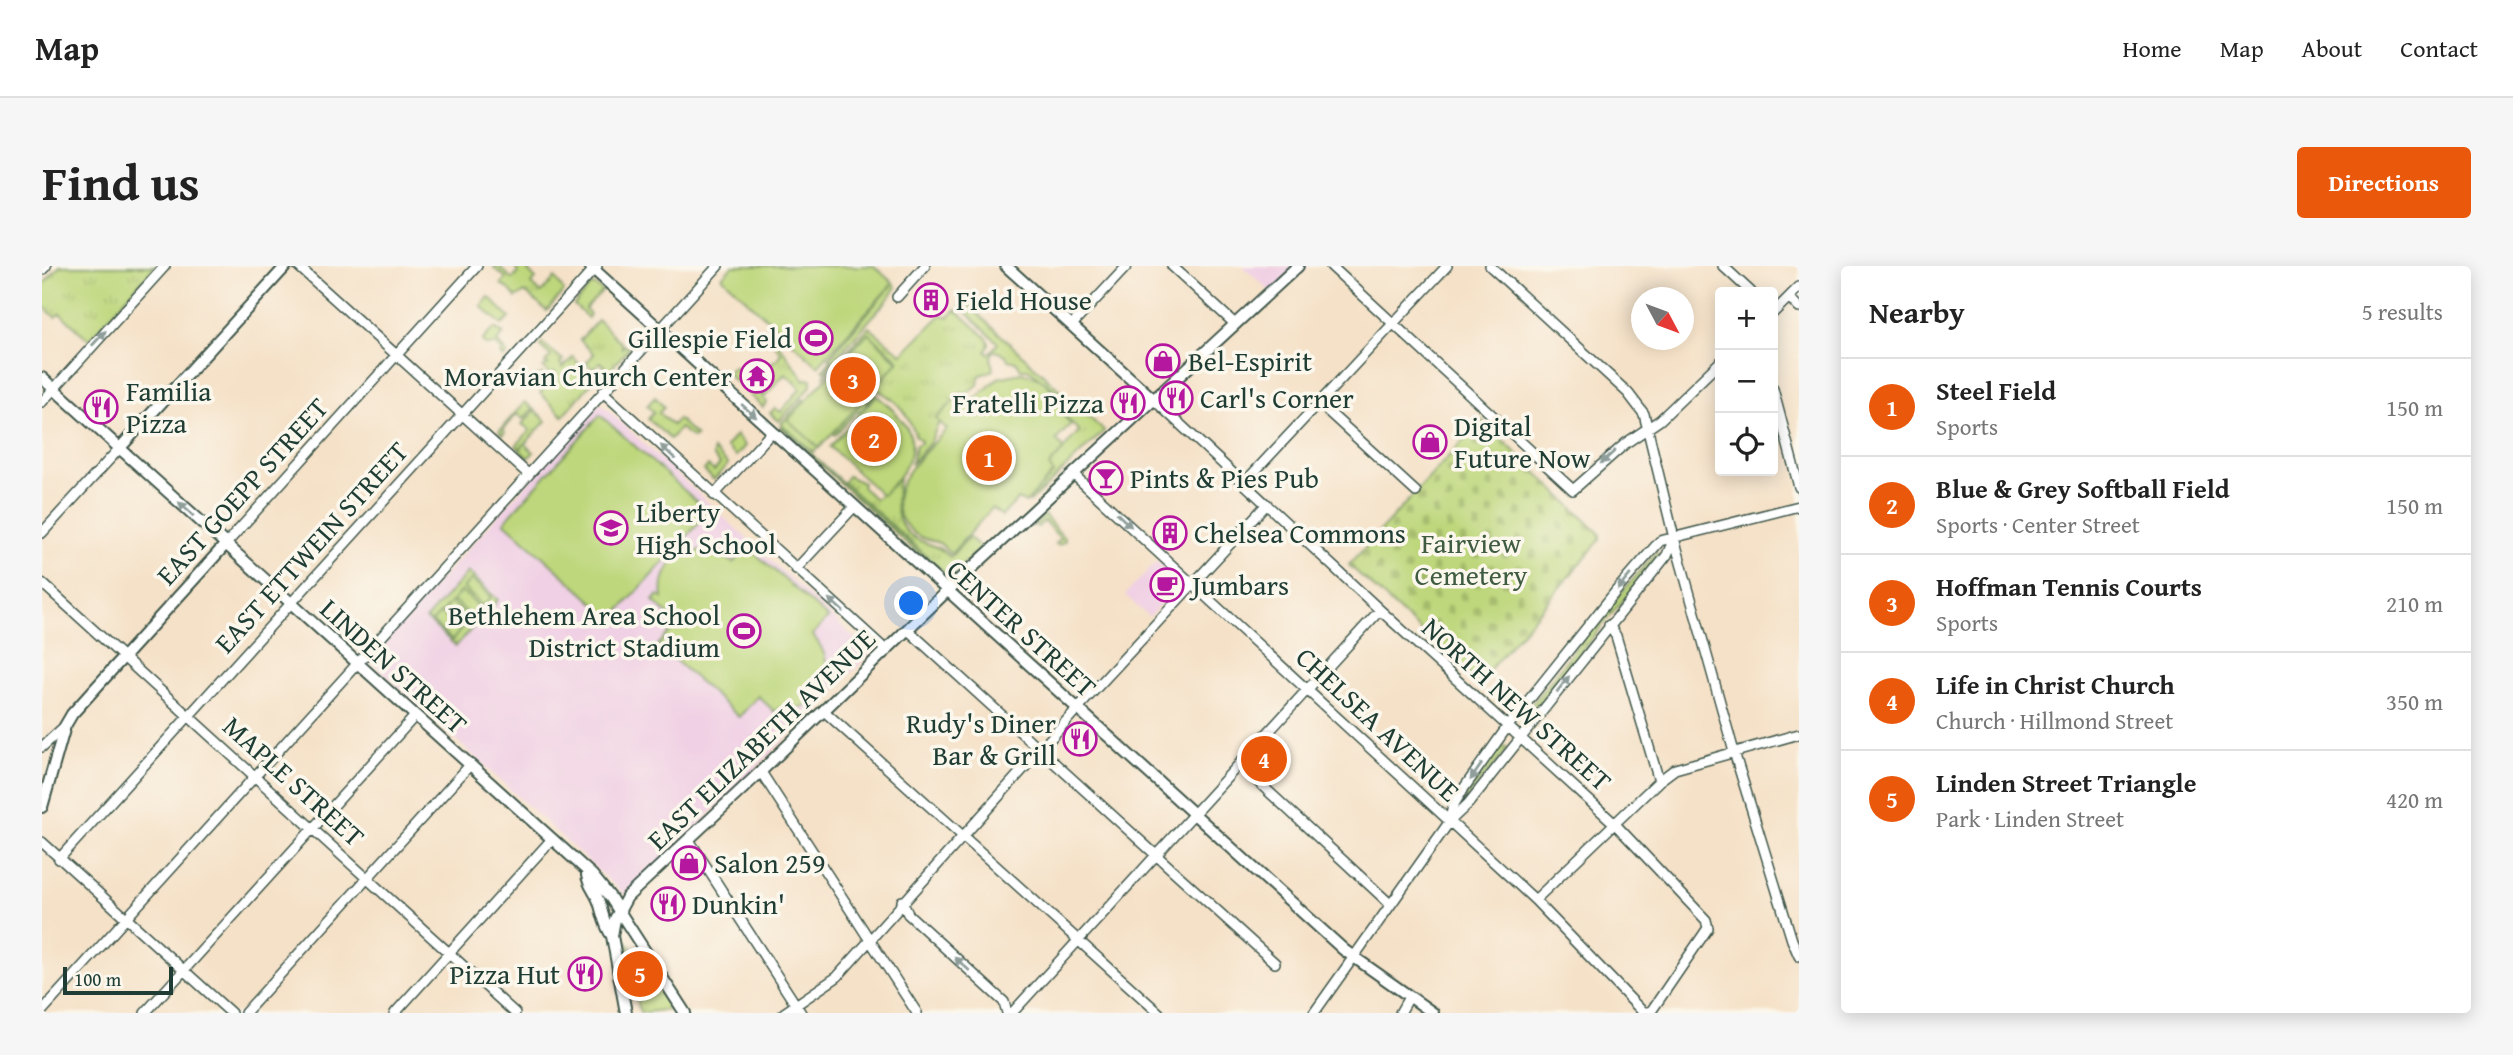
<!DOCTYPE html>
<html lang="en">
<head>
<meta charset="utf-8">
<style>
	body { margin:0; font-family:"Gentium Book Plus",serif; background:#f6f6f6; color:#222 }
	.controls { position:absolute; right:21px; top:21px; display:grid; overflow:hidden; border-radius:7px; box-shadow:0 4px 18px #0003 }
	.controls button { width:63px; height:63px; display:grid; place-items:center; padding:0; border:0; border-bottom:2px solid #e0e0e0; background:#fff; color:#222; font:35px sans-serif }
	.compass { position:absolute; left:1589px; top:21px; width:63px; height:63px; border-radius:50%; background:#fff; box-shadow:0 4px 18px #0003; rotate:131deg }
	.scale { position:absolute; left:21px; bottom:18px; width:110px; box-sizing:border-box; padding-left:7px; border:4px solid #1f3d34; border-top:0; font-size:19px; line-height:24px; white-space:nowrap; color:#1f3d34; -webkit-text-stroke:5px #fbf7ec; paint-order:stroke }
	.you { position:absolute; left:870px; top:338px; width:24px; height:24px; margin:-18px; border:5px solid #fff; border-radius:50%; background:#1a73e8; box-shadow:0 0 0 10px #1a73e833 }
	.badge { display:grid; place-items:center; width:46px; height:46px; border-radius:50%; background:#ea580c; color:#fff; font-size:23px; font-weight:700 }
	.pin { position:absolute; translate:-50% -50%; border:4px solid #fff; box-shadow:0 2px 7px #0006 }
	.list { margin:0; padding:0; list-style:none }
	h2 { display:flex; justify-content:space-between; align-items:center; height:91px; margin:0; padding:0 28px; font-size:30px }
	h2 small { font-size:23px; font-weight:400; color:#767676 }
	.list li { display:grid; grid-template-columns:46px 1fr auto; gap:21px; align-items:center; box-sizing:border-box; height:98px; padding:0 28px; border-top:2px solid #e0e0e0 }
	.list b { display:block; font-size:26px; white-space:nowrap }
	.list p { margin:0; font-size:23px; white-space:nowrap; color:#767676 }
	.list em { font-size:23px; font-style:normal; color:#767676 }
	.icon { flex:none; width:38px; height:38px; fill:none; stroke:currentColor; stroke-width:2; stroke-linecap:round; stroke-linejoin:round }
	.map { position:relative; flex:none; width:1757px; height:747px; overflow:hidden; border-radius:7px }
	header { display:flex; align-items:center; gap:42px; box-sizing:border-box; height:98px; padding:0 35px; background:#fff; border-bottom:2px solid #e0e0e0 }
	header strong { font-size:33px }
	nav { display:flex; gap:38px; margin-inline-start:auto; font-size:24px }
	.intro { display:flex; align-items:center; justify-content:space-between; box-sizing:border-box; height:168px; padding:0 42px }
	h1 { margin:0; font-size:49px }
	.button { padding:18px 32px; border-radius:7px; background:#ea580c; color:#fff; font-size:24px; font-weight:700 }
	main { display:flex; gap:42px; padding:0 42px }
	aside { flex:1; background:#fff; border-radius:7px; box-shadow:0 4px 18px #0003 }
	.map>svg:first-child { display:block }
	.built { fill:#f0d0e4 }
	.grass { fill:url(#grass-tufts); stroke:#6e8a58; stroke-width:2 }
	.cemetery { fill:url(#cemetery-stones); stroke:#6e8a58; stroke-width:2 }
	.pitch { fill:#bed77b; stroke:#6e8a58; stroke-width:2 }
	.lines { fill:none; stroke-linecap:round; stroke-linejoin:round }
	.minor-casing { stroke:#3f564a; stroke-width:12 }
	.major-casing { stroke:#3f564a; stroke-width:14 }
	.minor { stroke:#fff; stroke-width:9 }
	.major { stroke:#fff; stroke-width:10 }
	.oneway { fill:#8f9e9a }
	.labels { text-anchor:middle; stroke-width:7; stroke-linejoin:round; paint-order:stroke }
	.poi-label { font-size:28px; fill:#1f3d34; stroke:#fbf7ec; text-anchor:start }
	.street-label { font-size:28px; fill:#1f3d34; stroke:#fbf7ec }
	.park-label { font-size:28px; fill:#3f5c42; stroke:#fbf7ec }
</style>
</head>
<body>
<header>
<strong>Map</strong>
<nav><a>Home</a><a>Map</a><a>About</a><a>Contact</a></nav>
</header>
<div class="intro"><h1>Find us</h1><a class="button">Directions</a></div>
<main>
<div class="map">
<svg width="1757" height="747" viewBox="0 0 1757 747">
	<defs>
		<pattern id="grass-tufts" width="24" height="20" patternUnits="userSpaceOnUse" patternTransform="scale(1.75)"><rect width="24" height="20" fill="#bed77b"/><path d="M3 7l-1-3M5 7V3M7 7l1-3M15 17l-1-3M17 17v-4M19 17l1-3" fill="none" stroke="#a3b96b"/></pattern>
		<pattern id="cemetery-stones" width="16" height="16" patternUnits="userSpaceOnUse" patternTransform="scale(1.75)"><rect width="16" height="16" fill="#bed77b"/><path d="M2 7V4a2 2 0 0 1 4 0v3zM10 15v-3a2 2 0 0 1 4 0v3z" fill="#a3b96b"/></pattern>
	</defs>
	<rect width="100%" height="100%" fill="#fbf7ec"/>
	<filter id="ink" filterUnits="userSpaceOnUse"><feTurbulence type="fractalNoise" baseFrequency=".0143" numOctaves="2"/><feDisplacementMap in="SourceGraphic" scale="14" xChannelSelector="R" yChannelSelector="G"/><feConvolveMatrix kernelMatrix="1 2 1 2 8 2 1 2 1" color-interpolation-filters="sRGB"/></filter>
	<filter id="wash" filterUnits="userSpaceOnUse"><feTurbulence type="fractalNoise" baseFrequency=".00686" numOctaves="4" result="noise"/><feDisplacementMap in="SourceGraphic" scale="28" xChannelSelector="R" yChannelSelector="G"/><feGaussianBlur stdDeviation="1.57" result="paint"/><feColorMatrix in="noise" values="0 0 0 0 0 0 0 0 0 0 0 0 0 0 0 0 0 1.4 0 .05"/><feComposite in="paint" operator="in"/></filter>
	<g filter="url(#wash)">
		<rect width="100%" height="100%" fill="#f5e1c7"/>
		<path class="built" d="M1201 0H1267L1233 30Z
			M558 137 829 387 585 631 326 393Z
			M1115 295 1137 317 1107 351 1083 329Z"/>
		<path class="grass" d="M18 0H113L47 74 18 47 13 51 0 39V20Z
			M453 0H457L470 13 476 7 474 4 477 0H490L486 5 494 13 489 18 499 27 513 12 522 25 505 45 483 26 474 32 468 24 459 18 464 12 452 2Z
			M851 17 854 21 847 32 783 105 781 103 789 95 787 92Z
			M550 18 561 25 543 43 548 48 546 52 532 39Z
			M447 31 468 52 460 59 439 40Z
			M922 35 1062 165 988 236 986 234 1011 207 1007 200 1037 165 1021 148 1013 124 986 103H979L975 96 966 94 964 89 951 84 949 92 951 104 937 110 936 119 923 128 920 126 895 153 897 156 888 177 869 198 874 179 879 177 878 173 874 171C867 150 857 135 836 124L824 137 825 139 819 146 815 145 793 169 790 167 856 96V93L826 67 781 111 827 61 860 88 899 49 907 51 914 44 945 72 947 78 944 85 947 88 956 77 918 40Z
			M556 54 581 79 579 83 582 80 588 81 561 112 556 108 563 100 558 96 551 103 544 97 552 88 538 74Z
			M452 62 462 67 455 76 465 87 461 92 458 88 460 85 453 79H444L440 75Z
			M725 62 762 113H769V120L737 155 728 147 733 142 739 146 758 123 755 118 743 108 723 130 721 126 732 112 712 95 708 98 712 93 716 92 723 101 735 93 739 87 726 70 721 72 719 69Z
			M500 77 521 94 518 97 521 102 531 91 552 114 521 150 498 127 503 121 494 116 496 113 494 109 497 112 500 108 509 115 515 108 512 106 509 109 501 102 506 99 503 97 509 90 498 80Z
			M693 100 725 136 721 141 699 121 700 115 697 119 684 107Z
			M613 131 622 141 617 147 630 159 636 153 654 170 651 172 638 162 628 173 606 153 612 146 605 140Z
			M761 133 763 135 747 154 776 181 771 186 739 158Z
			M483 136 491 143 481 153 475 148 461 163 463 166 460 169 457 165Z
			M493 144 504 155 483 178 492 186 486 192 478 184 482 178 477 183 474 180 488 164 480 158Z
			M739 160 801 217 806 210 821 217 820 221 833 233 857 213C852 237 851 263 879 275 893 281 896 280 908 291L927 271 939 282 908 311 802 217 903 309 900 310 738 162Z
			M694 169 703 180 694 190 684 181Z
			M671 184 686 198 672 214 662 204 666 200 672 205 678 198 671 190Z
			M1002 249 1023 273V275L1017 279 1013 278 1018 272 1002 255 996 261 992 260Z
			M1615 286 1617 291 1614 294 1485 451 1483 447 1554 356Z
			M426 306 456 334 414 380 384 353Z
			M1463 480 1465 482 1463 486 1418 541 1417 537 1459 481Z
			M584 674 629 743 598 747Z"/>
		<path class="cemetery" d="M1440 154 1558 268V274L1436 417 1307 299Z"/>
		<path class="pitch" d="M690 0H832L851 17 776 100 680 11Z
			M826 67 856 96 777 182 746 154Z
			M979 107C1021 114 1008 139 1029 158L1014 174 1022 183 1007 200 1011 207 984 237 976 233 960 250 950 242 909 288C905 285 901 279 897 277 888 273 880 274 872 267 828 232 881 189 905 163L894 153 920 126 931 135 956 112Z
			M834 129C879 165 882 189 840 229L788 181Z
			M558 149 667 246 570 353 462 256Z
			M706 281 786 352 770 369C800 399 782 451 737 442L733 446 716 430 697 451 616 379 636 357 611 335 616 329 621 332C615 289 660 270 691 297Z
			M429 313 449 331 441 340 421 322Z
			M419 325 439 342 430 351 411 334Z
			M409 336 428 354 420 363 401 345Z
			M399 347 418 365 410 374 390 356Z"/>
	</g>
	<g filter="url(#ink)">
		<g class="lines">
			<defs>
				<path id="minor" d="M256 0 486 208
					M1130 0 1193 58
					M1289 0 1531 224 1584 177 1618 154 1678 96
					M1448 0 1586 127 1602 148 1632 272 1692 486 1750 674 1757 690
					M1681 0 1709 26
					M0 4 4 0
					M855 31 883 0
					M1747 31 1757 42
					M1731 47 1757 21
					M1030 59 1085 0
					M1731 123 1757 221
					M561 126 845 385
					M0 136 123 0
					M1278 138 1374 226
					M1031 208 1493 634 1598 743 1604 747 1610 744 1666 662 1664 654 1573 558 1338 344 1111 133
					M1202 217 1405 0
					M672 229 730 166
					M0 267 77 183
					M183 279 435 0
					M754 303 812 241
					M0 317 473 747
					M1567 359 1574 370 1617 515
					M866 364 1233 697
					M782 445 1117 747
					M0 481 23 460
					M1197 498 1348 638
					M719 506 875 747
					M1408 553 1411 540 1422 522 1466 460 1574 325 1618 275 1757 240
					M647 574 759 747
					M0 576 189 747
					M17 593 555 0
					M1493 634 1617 515 1633 503 1757 468
					M860 635 866 648 962 736 965 747
					M0 745 676 0
					M103 747 373 450
					M203 747 428 499
					M353 747 510 573
					M742 747 795 711 1035 443 1225 238
					M970 747 1338 344
					M1272 747 1408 555 1426 538 1625 289 1632 272
					M1358 747 1367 731"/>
				<path id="major" d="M548 0 1302 684 1391 747
					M964 0 1111 133
					M0 112 550 609 568 631 643 747
					M77 183 244 0
					M0 541 23 460 30 448 183 279
					M545 609C546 619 554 627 557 636 561 648 562 659 570 670
					M584 747 570 670 573 653 585 631 711 513 905 325 1256 0"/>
			</defs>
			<use href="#minor" class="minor-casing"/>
			<use href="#major" class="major-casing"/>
			<use href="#minor" class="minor"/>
			<use href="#major" class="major"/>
		</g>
		<defs><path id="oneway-solid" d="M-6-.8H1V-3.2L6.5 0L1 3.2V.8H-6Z" transform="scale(1.75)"/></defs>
		<g class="oneway">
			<use href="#oneway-solid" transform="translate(57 72) rotate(-47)"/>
			<use href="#oneway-solid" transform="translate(707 145) rotate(42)"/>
			<use href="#oneway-solid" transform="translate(626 186) rotate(-137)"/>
			<use href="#oneway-solid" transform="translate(1566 191) rotate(138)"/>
			<use href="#oneway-solid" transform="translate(144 243) rotate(-137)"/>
			<use href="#oneway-solid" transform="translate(1082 254) rotate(43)"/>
			<use href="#oneway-solid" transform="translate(1582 316) rotate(130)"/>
			<use href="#oneway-solid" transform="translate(794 339) rotate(-138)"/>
			<use href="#oneway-solid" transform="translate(1521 418) rotate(-52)"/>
			<use href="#oneway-solid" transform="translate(1434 506) rotate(125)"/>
			<use href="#oneway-solid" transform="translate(920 698) rotate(-138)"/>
		</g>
	</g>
	<defs>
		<symbol id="building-ring" viewBox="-11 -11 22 22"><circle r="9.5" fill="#fbf7ec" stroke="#b5179e" stroke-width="1.5"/><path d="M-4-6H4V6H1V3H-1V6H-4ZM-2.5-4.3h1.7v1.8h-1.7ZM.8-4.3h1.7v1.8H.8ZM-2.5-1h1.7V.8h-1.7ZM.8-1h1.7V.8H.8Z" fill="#b5179e"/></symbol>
		<symbol id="stadium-ring" viewBox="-11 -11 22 22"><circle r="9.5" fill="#fbf7ec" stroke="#b5179e" stroke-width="1.5"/><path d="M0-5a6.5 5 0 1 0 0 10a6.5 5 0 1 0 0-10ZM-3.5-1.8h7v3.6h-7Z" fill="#b5179e"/></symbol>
		<symbol id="shop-ring" viewBox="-11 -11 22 22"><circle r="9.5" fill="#fbf7ec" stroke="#b5179e" stroke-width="1.5"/><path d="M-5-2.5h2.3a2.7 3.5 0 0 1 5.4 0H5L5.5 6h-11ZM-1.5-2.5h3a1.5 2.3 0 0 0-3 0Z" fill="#b5179e"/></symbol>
		<symbol id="temple-ring" viewBox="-11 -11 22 22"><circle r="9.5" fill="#fbf7ec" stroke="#b5179e" stroke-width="1.5"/><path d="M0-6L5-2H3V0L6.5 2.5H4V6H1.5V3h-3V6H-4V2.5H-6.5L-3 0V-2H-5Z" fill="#b5179e"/></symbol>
		<symbol id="restaurant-ring" viewBox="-11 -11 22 22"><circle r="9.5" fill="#fbf7ec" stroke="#b5179e" stroke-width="1.5"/><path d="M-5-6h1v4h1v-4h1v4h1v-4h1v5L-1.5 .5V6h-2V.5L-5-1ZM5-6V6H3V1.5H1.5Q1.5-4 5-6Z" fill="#b5179e"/></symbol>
		<symbol id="bar-ring" viewBox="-11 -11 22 22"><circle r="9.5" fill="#fbf7ec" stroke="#b5179e" stroke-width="1.5"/><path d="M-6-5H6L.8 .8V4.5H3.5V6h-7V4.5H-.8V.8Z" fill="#b5179e"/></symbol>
		<symbol id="school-ring" viewBox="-11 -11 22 22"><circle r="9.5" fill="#fbf7ec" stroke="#b5179e" stroke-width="1.5"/><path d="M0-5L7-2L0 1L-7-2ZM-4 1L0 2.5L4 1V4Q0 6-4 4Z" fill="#b5179e"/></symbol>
		<symbol id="cafe-ring" viewBox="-11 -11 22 22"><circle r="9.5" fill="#fbf7ec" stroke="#b5179e" stroke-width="1.5"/><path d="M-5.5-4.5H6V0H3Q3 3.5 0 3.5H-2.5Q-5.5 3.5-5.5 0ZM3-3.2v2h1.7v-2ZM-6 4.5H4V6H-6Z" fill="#b5179e"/></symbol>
	</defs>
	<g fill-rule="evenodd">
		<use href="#building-ring" x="870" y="15" width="38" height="38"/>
		<use href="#stadium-ring" x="755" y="53" width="38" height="38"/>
		<use href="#shop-ring" x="1102" y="76" width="38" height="38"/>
		<use href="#temple-ring" x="696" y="91" width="38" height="38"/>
		<use href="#restaurant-ring" x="1115" y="113" width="38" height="38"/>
		<use href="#restaurant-ring" x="1067" y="118" width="38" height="38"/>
		<use href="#restaurant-ring" x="40" y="122" width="38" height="38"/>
		<use href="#shop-ring" x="1369" y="157" width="38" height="38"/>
		<use href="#bar-ring" x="1045" y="193" width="38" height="38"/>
		<use href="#school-ring" x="550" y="243" width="38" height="38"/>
		<use href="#building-ring" x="1109" y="248" width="38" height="38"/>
		<use href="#cafe-ring" x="1106" y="300" width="38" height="38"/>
		<use href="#stadium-ring" x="683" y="346" width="38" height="38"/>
		<use href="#restaurant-ring" x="1019" y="454" width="38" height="38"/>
		<use href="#shop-ring" x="628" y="578" width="38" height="38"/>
		<use href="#restaurant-ring" x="607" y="619" width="38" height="38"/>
		<use href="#restaurant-ring" x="524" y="689" width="38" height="38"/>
	</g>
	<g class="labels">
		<g class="poi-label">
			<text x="914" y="44">Field House</text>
			<text x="750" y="82" text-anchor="end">Gillespie Field</text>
			<text x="1146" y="105">Bel-Espirit</text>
			<text x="690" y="120" text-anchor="end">Moravian Church Center</text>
			<text x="84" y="135">Familia<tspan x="84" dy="32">Pizza</tspan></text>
			<text x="1158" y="142">Carl's Corner</text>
			<text x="1062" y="147" text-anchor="end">Fratelli Pizza</text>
			<text x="1412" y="170">Digital<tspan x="1412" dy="32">Future Now</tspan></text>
			<text x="1088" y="222">Pints &amp; Pies Pub</text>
			<text x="594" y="256">Liberty<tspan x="594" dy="32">High School</tspan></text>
			<text x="1152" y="277">Chelsea Commons</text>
			<text x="1150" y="329">Jumbars</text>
			<text x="678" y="359" text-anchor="end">Bethlehem Area School<tspan x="678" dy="32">District Stadium</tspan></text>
			<text x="1014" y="467" text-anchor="end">Rudy's Diner<tspan x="1014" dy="32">Bar &amp; Grill</tspan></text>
			<text x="672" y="607">Salon 259</text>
			<text x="650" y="648">Dunkin'</text>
			<text x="518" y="718" text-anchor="end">Pizza Hut</text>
		</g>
		<g class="street-label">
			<text transform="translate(200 225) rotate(-48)" y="10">EAST GOEPP STREET</text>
			<text transform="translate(269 281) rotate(-48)" y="10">EAST ETTWEIN STREET</text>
			<text transform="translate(980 362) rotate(42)" y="10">CENTER STREET</text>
			<text transform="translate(352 400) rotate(42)" y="10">LINDEN STREET</text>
			<text transform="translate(1475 438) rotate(42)" y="10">NORTH NEW STREET</text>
			<text transform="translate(1336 458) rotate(43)" y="10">CHELSEA AVENUE</text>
			<text transform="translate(719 473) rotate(-44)" y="10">EAST ELIZABETH AVENUE</text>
			<text transform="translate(252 515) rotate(42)" y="10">MAPLE STREET</text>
		</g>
		<g class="park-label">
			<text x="1429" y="287">Fairview<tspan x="1429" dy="32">Cemetery</tspan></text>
		</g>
	</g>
</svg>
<div class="controls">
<button>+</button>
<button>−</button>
<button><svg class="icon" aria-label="locate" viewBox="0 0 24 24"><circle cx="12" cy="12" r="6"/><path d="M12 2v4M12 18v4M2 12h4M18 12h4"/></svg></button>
</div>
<svg class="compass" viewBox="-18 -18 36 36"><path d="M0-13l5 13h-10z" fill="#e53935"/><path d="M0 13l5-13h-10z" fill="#767676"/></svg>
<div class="scale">100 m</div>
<div class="you"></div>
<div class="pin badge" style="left:947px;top:192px">1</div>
<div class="pin badge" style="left:832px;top:173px">2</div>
<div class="pin badge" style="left:811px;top:114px">3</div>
<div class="pin badge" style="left:1222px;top:493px">4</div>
<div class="pin badge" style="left:598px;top:708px">5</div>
</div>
<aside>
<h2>Nearby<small>5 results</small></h2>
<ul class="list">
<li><span class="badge">1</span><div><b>Steel Field</b><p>Sports</p></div><em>150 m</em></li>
<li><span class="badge">2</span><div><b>Blue &amp; Grey Softball Field</b><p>Sports · Center Street</p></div><em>150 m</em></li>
<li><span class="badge">3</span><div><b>Hoffman Tennis Courts</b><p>Sports</p></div><em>210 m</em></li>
<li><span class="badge">4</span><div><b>Life in Christ Church</b><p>Church · Hillmond Street</p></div><em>350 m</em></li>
<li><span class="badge">5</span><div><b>Linden Street Triangle</b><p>Park · Linden Street</p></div><em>420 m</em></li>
</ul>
</aside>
</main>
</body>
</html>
